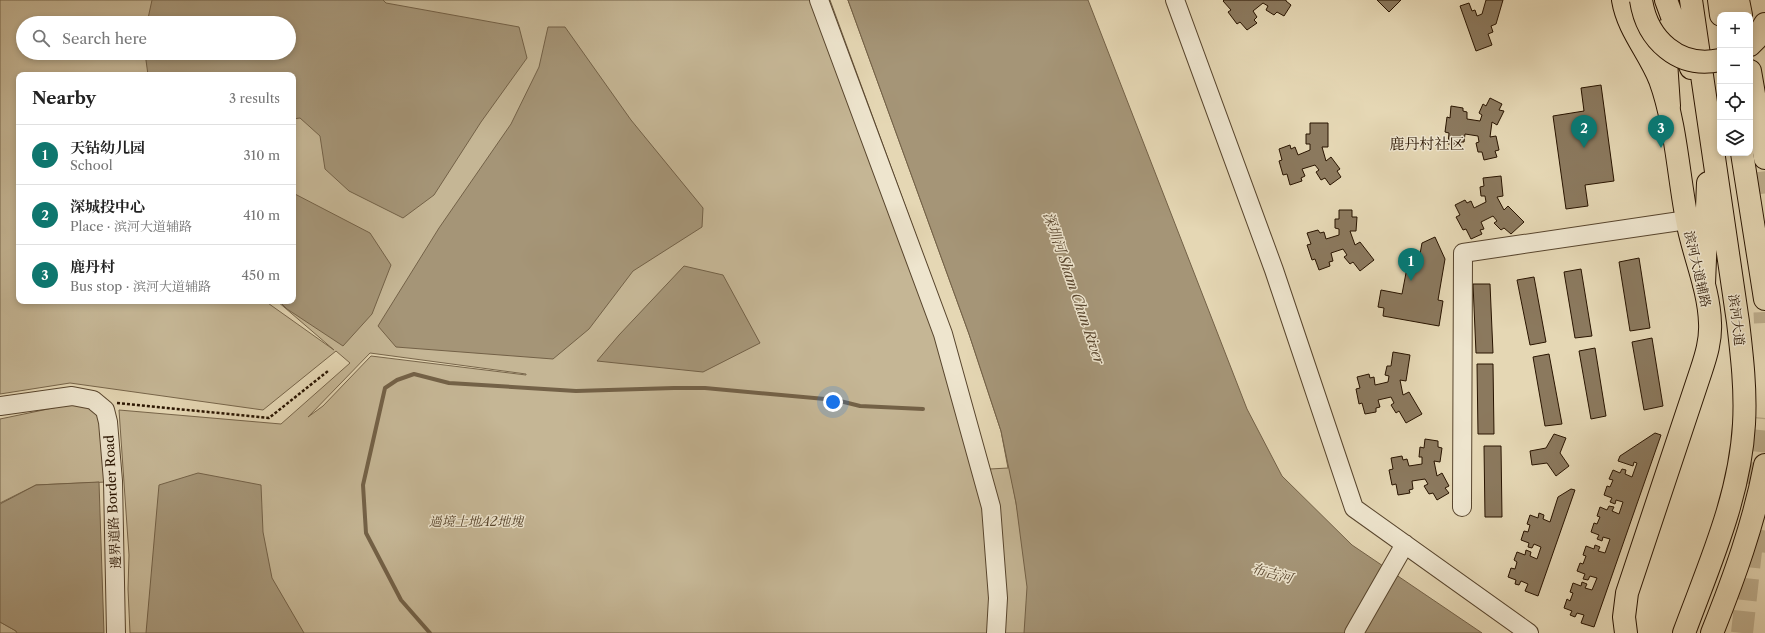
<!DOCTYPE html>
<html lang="en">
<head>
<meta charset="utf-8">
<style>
	body { margin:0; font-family:"Libre Caslon Text","Noto Serif SC",serif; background:#f2f2f2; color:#222 }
	.controls { position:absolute; right:12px; top:12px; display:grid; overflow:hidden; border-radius:8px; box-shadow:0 2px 6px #0003 }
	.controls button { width:36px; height:36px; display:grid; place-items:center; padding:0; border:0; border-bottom:1px solid #e0e0e0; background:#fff; color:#222; font:20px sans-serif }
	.you { position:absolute; left:833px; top:402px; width:14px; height:14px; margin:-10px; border:3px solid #fff; border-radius:50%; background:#1a73e8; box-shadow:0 0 0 6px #1a73e833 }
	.badge { display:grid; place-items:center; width:26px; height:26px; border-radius:50%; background:#0f766e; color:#fff; font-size:13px; font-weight:700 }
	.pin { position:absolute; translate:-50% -33px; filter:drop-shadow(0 1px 2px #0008) }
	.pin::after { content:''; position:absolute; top:21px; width:14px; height:12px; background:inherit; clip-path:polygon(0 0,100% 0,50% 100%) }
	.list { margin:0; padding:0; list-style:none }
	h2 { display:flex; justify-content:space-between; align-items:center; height:52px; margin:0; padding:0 16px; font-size:17px }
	h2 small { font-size:13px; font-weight:400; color:#767676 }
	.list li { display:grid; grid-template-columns:26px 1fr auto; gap:12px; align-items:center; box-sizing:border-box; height:60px; padding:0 16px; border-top:1px solid #e0e0e0 }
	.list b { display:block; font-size:15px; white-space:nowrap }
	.list p { margin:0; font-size:13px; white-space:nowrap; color:#767676 }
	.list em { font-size:13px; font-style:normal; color:#767676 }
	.icon { flex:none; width:22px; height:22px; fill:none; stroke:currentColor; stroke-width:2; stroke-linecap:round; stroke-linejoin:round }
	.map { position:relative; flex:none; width:1765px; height:633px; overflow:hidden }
	.search { position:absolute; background:#fff; box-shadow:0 2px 6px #0003; left:16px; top:16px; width:280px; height:44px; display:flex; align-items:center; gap:10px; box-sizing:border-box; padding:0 14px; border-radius:22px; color:#767676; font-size:15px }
	.panel { position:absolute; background:#fff; box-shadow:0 2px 6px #0003; left:16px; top:72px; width:280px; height:232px; border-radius:8px }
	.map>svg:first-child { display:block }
	.green { fill:#c5b695; stroke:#77654a; fill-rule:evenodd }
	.water { fill:#a59577; stroke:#736147 }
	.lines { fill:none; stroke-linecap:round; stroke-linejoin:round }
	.stream { stroke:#736147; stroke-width:4 }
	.building { fill:#8b795e; stroke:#291400 }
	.highway-tunnel { stroke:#bfb090; stroke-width:22; stroke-dasharray:22 11; stroke-linecap:butt }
	.minor-casing { stroke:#58452d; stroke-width:20 }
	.major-casing { stroke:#291400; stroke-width:24 }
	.highway-casing { stroke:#291400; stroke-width:24 }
	.path { stroke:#291400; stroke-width:2.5; stroke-dasharray:3 2; stroke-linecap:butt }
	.minor { stroke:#eee5ce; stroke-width:18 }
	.major { stroke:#e5d7b4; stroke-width:22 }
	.highway { stroke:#e5d7b4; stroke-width:22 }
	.major-bridge-casing { stroke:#291400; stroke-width:24; stroke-linecap:butt }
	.major-bridge { stroke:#e5d7b4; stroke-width:22 }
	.labels { text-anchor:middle; stroke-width:3; stroke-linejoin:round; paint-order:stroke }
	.street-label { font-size:13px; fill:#291400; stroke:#eee5ce }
	.park-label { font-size:13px; font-style:italic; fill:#58452d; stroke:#eee5ce }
	.water-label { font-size:14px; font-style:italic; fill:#5b4830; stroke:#eee5ce }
	.quarter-label { font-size:15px; fill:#291400; stroke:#eee5ce }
</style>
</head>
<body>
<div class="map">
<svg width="1765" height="633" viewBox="0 0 1765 633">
	<rect width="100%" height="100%" fill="#e5d7b4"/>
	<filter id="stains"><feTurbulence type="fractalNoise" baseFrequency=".005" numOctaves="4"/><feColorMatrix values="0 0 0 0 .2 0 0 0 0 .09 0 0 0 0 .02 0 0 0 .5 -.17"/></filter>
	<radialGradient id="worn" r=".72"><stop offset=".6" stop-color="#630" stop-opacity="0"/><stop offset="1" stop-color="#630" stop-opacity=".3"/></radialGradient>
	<path class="green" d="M0 0H830L932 279 990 469 1008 468 1001 431 969 334 848 0 980 307 1040 633H130L128 589 129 555 119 410 281 424 350 363 336 351 263 410 70 383 0 394ZM23 23H289V53H23ZM19 75H293V301H277L334 350 265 301H19ZM370 353 526 374V375L371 356 323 406 308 417Z
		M77 403 98 411 106 482 36 485 0 503V419Z
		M0 622 16 631 17 633H0Z"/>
	<path class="water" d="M152 0H383L386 3 519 27 527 58 481 122 434 195 403 218 349 191 325 169 320 136 300 118 293 119V75H148L145 53H289V23H147Z
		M848 0H1088L1247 409 1282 476 1352 545 1482 633H1024L1027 587 1016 503 1001 431 969 334Z
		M548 27H565L631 120 703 208 702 227 633 271 589 329 553 359 396 347 378 326 439 228 511 124 539 67Z
		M293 193 370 233 391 265 372 314 343 346 287 309 279 301H293Z
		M684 266 723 275 760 343 703 372 597 361 619 335Z
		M198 473 261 485 263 532 272 578 304 633H146L159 485Z
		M99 482 104 633H17L16 631 0 622V504L36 485Z"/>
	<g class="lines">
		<path class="stream" d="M430 633 401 600 366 533 363 485 385 388 397 380 414 374 449 383 528 388 576 391 674 388H705L836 400 860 406 923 409"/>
	</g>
	<path class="building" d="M1224 0H1286V1L1291 5 1284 16 1277 12 1274 15 1266 10 1268 6 1263 3 1253 11 1257 17 1254 20 1257 23 1247 30 1240 22 1237 24 1228 12 1231 10 1223 1Z
		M1377 0H1401L1389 12Z
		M1486 0H1503L1496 24 1491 26 1493 32 1488 34 1492 45 1476 51 1460 6 1469 3 1472 11 1475 10 1477 16 1482 14Z
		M1601 85 1614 181 1585 185 1588 206 1566 209 1553 116 1584 111 1581 88Z
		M1490 98 1502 104 1499 110 1504 111 1497 125 1492 122 1490 137 1496 136 1499 150 1495 151 1497 157 1484 160 1482 152H1478L1476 143 1479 142 1478 136 1465 134 1464 142H1460V146L1448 144 1449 133 1445 132 1447 117 1450 118 1451 106 1463 108V111L1467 112V119L1480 121 1482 115 1479 113 1483 104 1486 106Z
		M1310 123H1328V147H1322L1326 161 1331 157 1340 169 1337 171 1341 177 1330 185 1325 178 1321 180 1316 172 1319 170 1315 165 1302 169 1305 176 1301 178 1302 181 1290 185 1287 174 1283 175 1279 161 1282 160 1279 149 1290 145 1291 149 1295 147 1298 155 1310 150V144H1306V134H1310Z
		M1501 176 1503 196 1497 197 1504 210 1508 206 1524 222 1511 234 1504 228 1501 230 1494 223 1497 221 1493 216 1481 222 1484 229 1480 230 1482 234 1471 239 1466 229 1463 230 1456 217 1460 215 1455 205 1465 200 1467 203 1471 201 1474 208 1486 202 1485 196H1481L1480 187 1484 186 1483 178Z
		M1339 210H1352V217H1357L1356 231H1350L1355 245 1360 242 1374 260 1360 271 1353 262 1350 264 1344 257 1347 255 1343 249 1331 253 1333 261 1329 262 1330 266 1319 270 1315 259 1312 260 1307 245 1311 244 1307 233 1318 230 1320 233 1324 232 1326 239 1339 235V229L1335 228V219H1339Z
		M1435 237 1445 259 1438 300 1443 301 1439 326 1383 316 1384 308 1378 307 1381 290 1402 294 1410 252 1420 254 1422 243Z
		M1639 258 1650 328 1630 331 1619 262Z
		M1581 269 1592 336 1575 338 1564 272Z
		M1534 277 1546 342 1530 345 1517 280Z
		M1473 284H1490L1493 353H1476Z
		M1652 338 1663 406 1644 410 1632 342Z
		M1595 348 1606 416 1591 419 1579 351Z
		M1393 352 1410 355 1406 381 1400 380 1403 395 1409 392 1422 414 1406 423 1399 411 1396 413 1391 405 1394 403 1391 397 1378 400 1380 407 1376 408V412L1365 414 1362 403 1359 404 1356 389 1360 388 1357 377 1369 374 1370 378 1374 377 1375 385 1388 382 1389 376 1385 375 1387 366H1391Z
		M1549 354 1562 424 1545 426 1533 357Z
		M1477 364H1493L1494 434H1478Z
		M1655 433 1661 435 1594 627 1581 623 1584 615 1577 613 1575 617 1570 615 1572 611 1564 608 1567 599 1570 601 1573 593 1570 592 1573 583 1581 586 1582 582 1587 584 1585 588 1592 590 1597 578 1590 576 1588 580 1583 579 1585 574 1577 571 1580 563 1583 564 1586 556 1583 555 1586 546 1594 549 1595 545 1600 547 1598 551 1605 553 1610 539 1603 537 1602 541 1597 539 1599 535 1591 532 1594 523 1597 524 1600 517 1597 516 1600 507 1607 510 1609 506 1614 507 1612 511 1619 514 1623 502 1616 500 1615 504 1610 502 1612 498 1604 495 1607 486 1610 487 1613 480 1609 479 1613 470 1620 473 1622 469 1626 470 1625 474 1632 477 1637 463 1634 462 1633 466 1618 461 1620 456Z
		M1554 434 1566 438 1560 453 1569 466 1556 476 1547 463 1532 465 1530 451 1546 448Z
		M1425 439 1438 441V447L1442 448 1440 462 1434 461 1437 476 1442 473 1449 486 1445 488 1449 493 1437 500 1433 493 1429 494 1424 486 1428 484 1425 479 1412 481 1413 489 1409 490 1410 493 1398 495 1396 484 1392 485 1389 470 1393 469 1391 458 1402 456 1403 460 1407 459 1409 466 1422 464V457H1419L1420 447 1424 448Z
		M1484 446H1501L1502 517H1485Z
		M1571 489 1575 490 1538 596 1525 591 1528 584 1521 581 1519 585 1515 584 1516 580 1508 577 1511 568 1515 569 1517 562 1514 560 1517 552 1525 555 1526 550 1531 552 1530 556 1537 559 1541 547 1534 544 1532 548 1528 547 1529 543 1521 540 1524 531 1528 532 1530 525 1527 524 1530 515 1538 518 1539 513 1544 515 1543 519 1550 522 1558 497Z"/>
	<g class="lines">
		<path class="highway-tunnel" d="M1757 139 1765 204
			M1763 279 1765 323
			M1758 485 1765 418
			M1760 552 1765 519
			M1742 633 1753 533"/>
		<defs>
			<path id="minor" d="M819 0 943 334 991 507 998 598 996 633
				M1175 0 1274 270 1354 508 1529 633
				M0 406 72 396 93 400 105 410 108 422 113 481 116 633
				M1462 507 1463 253 1687 220
				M1354 633 1405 544"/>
			<path id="major" d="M1623 0C1628 30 1649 52 1660 80 1676 124 1678 173 1687 220 1693 254 1709 288 1710 323 1711 340 1706 356 1701 371L1627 593 1624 617 1626 633
				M1738 0 1741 15
				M1750 45 1756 39 1765 24
				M1750 71 1765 158"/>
			<path id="highway" d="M1666 0 1691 68
				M1719 0 1721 15
				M1664 31 1669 106
				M1742 153 1765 299
				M1704 284 1708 183
				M1684 633C1709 565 1740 497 1744 424 1746 390 1742 356 1738 322L1691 0
				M1712 633C1734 578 1754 523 1765 465"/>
		</defs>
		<use href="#minor" class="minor-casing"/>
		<use href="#major" class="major-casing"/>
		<use href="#highway" class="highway-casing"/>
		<path class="path" d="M117 403 269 418 328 371"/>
		<use href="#minor" class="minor"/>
		<use href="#major" class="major"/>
		<use href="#highway" class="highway"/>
		<defs>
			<path id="major-bridge" d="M1641 0C1647 40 1679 69 1720 60"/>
		</defs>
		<use href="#major-bridge" class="major-bridge-casing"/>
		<use href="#major-bridge" class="major-bridge"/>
	</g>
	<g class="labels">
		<g class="street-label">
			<text transform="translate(1698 269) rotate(77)" y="5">滨河大道辅路</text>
			<text transform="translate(1737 320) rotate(83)" y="5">滨河大道</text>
			<text transform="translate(112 502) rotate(-93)" y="5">邊界道路 Border Road</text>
		</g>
		<g class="park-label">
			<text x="476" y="526">過境土地A2地塊</text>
		</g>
		<g class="water-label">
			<text transform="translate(1074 288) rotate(71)" y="5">深圳河 Sham Chun River</text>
			<text transform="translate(1272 573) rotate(15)" y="5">布吉河</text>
		</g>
		<g class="quarter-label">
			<text x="1427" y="149">鹿丹村社区</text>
		</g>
	</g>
	<rect width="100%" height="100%" filter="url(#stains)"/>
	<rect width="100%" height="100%" fill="url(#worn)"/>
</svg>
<div class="controls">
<button>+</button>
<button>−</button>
<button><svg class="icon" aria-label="locate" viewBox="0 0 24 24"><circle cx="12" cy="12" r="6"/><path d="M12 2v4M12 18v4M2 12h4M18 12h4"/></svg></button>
<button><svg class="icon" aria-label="layers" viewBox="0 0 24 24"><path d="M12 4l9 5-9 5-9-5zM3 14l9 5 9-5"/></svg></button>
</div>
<div class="you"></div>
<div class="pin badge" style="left:1411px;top:281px">1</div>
<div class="pin badge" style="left:1584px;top:148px">2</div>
<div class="pin badge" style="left:1661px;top:148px">3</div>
<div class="search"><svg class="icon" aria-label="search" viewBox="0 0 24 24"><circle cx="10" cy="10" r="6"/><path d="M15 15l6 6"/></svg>Search here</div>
<section class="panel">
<h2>Nearby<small>3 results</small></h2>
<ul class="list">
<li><span class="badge">1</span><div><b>天钻幼儿园</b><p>School</p></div><em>310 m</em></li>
<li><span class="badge">2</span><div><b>深城投中心</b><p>Place · 滨河大道辅路</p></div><em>410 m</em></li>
<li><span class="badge">3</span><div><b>鹿丹村</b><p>Bus stop · 滨河大道辅路</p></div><em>450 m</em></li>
</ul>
</section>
</div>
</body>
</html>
